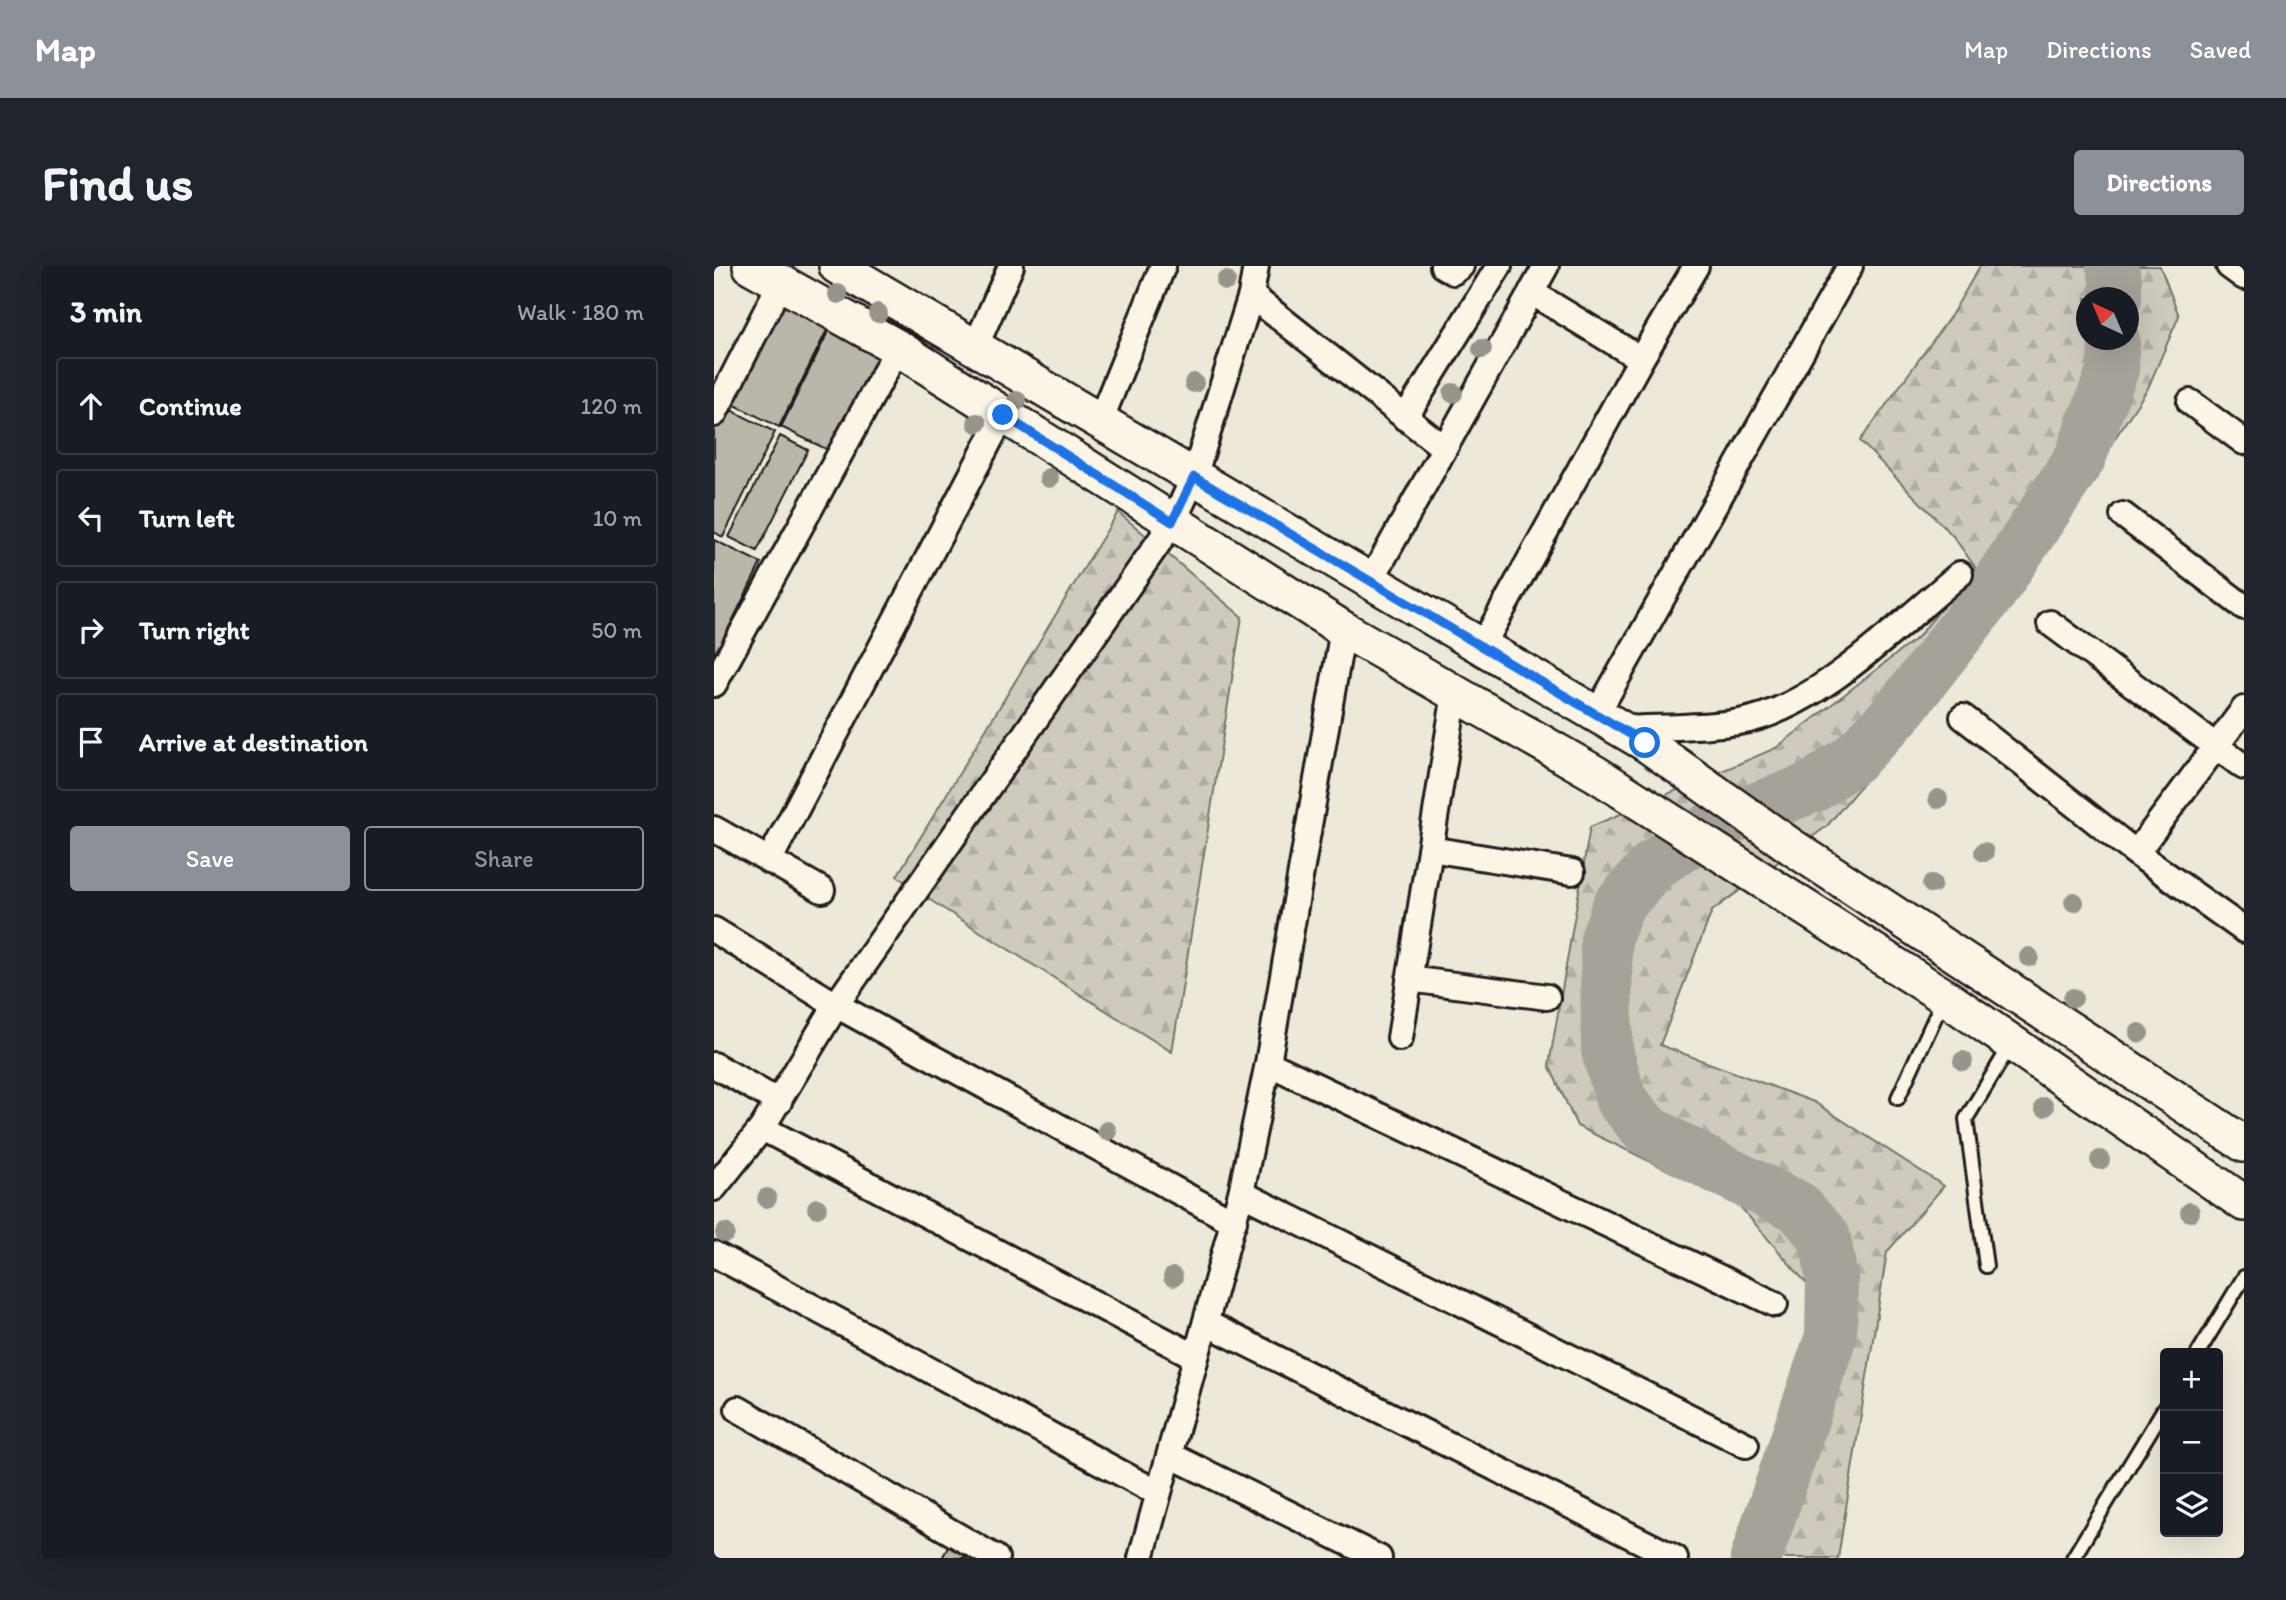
<!DOCTYPE html>
<html lang="en">
<head>
<meta charset="utf-8">
<style>
	body { margin:0; font-family:Itim,sans-serif; background:#20242c; color:#f1f3f6 }
	.controls { position:absolute; right:21px; bottom:21px; display:grid; overflow:hidden; border-radius:7px; box-shadow:0 7px 28px #0002 }
	.controls button { width:63px; height:63px; display:grid; place-items:center; padding:0; border:0; border-bottom:2px solid #363941; background:#171b24; color:#f1f3f6; font:35px sans-serif }
	.compass { position:absolute; left:1362px; top:21px; width:63px; height:63px; border-radius:50%; background:#171b24; box-shadow:0 7px 28px #0002; rotate:316deg }
	.stop { position:absolute; width:21px; height:21px; margin:-16px; border:5px solid #1a73e8; border-radius:50%; background:#fff }
	.stop.end { background:#1a73e8; border-color:#fff; box-shadow:0 2px 7px #0008 }
	.list { margin:0; padding:0; list-style:none }
	h2 { display:flex; justify-content:space-between; align-items:center; height:91px; margin:0; padding:0 28px; font-size:30px }
	h2 small { font-size:23px; font-weight:400; color:#9ea1a6 }
	.list li { display:grid; grid-template-columns:46px 1fr auto; gap:21px; align-items:center; box-sizing:border-box; height:98px; margin:0 14px 14px; padding:0 14px; border:2px solid #363941; border-radius:7px }
	.list b { display:block; font-size:26px; white-space:nowrap }
	.list em { font-size:23px; font-style:normal; color:#9ea1a6 }
	.actions { display:flex; gap:14px; padding:21px 28px }
	.actions a { flex:1; padding:16px 0; border:2px solid #8c9099; border-radius:7px; text-align:center; font-size:24px; color:#8c9099 }
	.actions .main { background:#8c9099; color:#fff }
	.icon { flex:none; width:38px; height:38px; fill:none; stroke:currentColor; stroke-width:2; stroke-linecap:round; stroke-linejoin:round }
	.map { position:relative; flex:none; width:1530px; height:1292px; overflow:hidden; border-radius:7px }
	header { display:flex; align-items:center; gap:42px; box-sizing:border-box; height:98px; padding:0 35px; background:#8c9099; color:#fff }
	header strong { font-size:33px }
	nav { display:flex; gap:38px; margin-inline-start:auto; font-size:24px }
	.intro { display:flex; align-items:center; justify-content:space-between; box-sizing:border-box; height:168px; padding:0 42px }
	h1 { margin:0; font-size:49px }
	.button { padding:18px 32px; border-radius:7px; background:#8c9099; color:#fff; font-size:24px; font-weight:700 }
	main { display:flex; gap:42px; padding:0 42px }
	aside { flex:1; background:#171b24; border-radius:7px; box-shadow:0 7px 28px #0002 }
	.map>svg:first-child { display:block }
	.forest { fill:url(#forest-firs); stroke:#76736c; stroke-width:2; fill-rule:evenodd }
	.lines { fill:none; stroke-linecap:round; stroke-linejoin:round }
	.river { stroke:#a7a299; stroke-width:52 }
	.building { fill:#bab6aa; stroke:#1c1c1c; stroke-width:2 }
	.lane-casing { stroke:#1c1c1c; stroke-width:18 }
	.street-casing { stroke:#1c1c1c; stroke-width:30 }
	.secondary-casing { stroke:#1c1c1c; stroke-width:40 }
	.lane { stroke:#fcf5e5; stroke-width:12 }
	.street { stroke:#fcf5e5; stroke-width:24 }
	.secondary { stroke:#fcf5e5; stroke-width:35 }
	.tree { fill:#98948b }
	.route { stroke:#1a73e8; stroke-width:9 }
</style>
</head>
<body>
<header>
<strong>Map</strong>
<nav><a>Map</a><a>Directions</a><a>Saved</a></nav>
</header>
<div class="intro"><h1>Find us</h1><a class="button">Directions</a></div>
<main>
<aside>
<h2>3 min<small>Walk · 180 m</small></h2>
<ul class="list">
<li><svg class="icon" aria-label="ahead" viewBox="0 0 24 24"><path d="M12 20V5M6 11l6-6 6 6"/></svg><div><b>Continue</b></div><em>120 m</em></li>
<li><svg class="icon" aria-label="left" viewBox="0 0 24 24"><path d="M17 20v-9H6M10 6l-5 5 5 5"/></svg><div><b>Turn left</b></div><em>10 m</em></li>
<li><svg class="icon" aria-label="right" viewBox="0 0 24 24"><path d="M7 20v-9h11M14 6l5 5-5 5"/></svg><div><b>Turn right</b></div><em>50 m</em></li>
<li><svg class="icon" aria-label="arrive" viewBox="0 0 24 24"><path d="M6 21V4h12l-3 4 3 4H6"/></svg><div><b>Arrive at destination</b></div></li>
</ul>
<div class="actions"><a class="main">Save</a><a>Share</a></div>
</aside>
<div class="map">
<svg width="1530" height="1292" viewBox="0 0 1530 1292">
	<defs>
		<pattern id="forest-firs" width="22" height="20" patternUnits="userSpaceOnUse" patternTransform="scale(1.75)"><rect width="22" height="20" fill="#cfcabd"/><path d="M5 1l3.5 6h-7zM16 11l3.5 6h-7z" fill="#b1ada2"/></pattern>
	</defs>
	<rect width="100%" height="100%" fill="#eee8d9"/>
	<filter id="ink" filterUnits="userSpaceOnUse"><feTurbulence type="fractalNoise" baseFrequency=".0143" numOctaves="2"/><feDisplacementMap in="SourceGraphic" scale="14" xChannelSelector="R" yChannelSelector="G"/><feConvolveMatrix kernelMatrix="1 2 1 2 8 2 1 2 1" color-interpolation-filters="sRGB"/></filter>
	<g filter="url(#ink)">
		<path class="forest" d="M1266 0H1446L1465 50 1434 122 1268 374 1113 560 998 645 946 779 1100 836 1230 920 1173 986 1124 1292H1022L1058 1200 1105 1056 1093 1018 1024 938 863 860 835 799 876 561 1062 482 1204 371 1261 301 1239 270 1146 175 1238 48ZM1372 32H1414V74H1372Z
			M404 246 528 351 458 786 222 638 183 610Z"/>
		<g class="lines">
			<path class="river" d="M1398 0 1402 15V32
				M1042 1292 1117 1070 1118 1013 1111 972 1084 941 997 899 933 864 907 834 893 784 892 673 904 640 941 598 1006 556 1099 521 1140 492 1182 448 1278 325 1366 192 1399 103 1400 74"/>
		</g>
		<path class="building" d="M67 32 117 56 65 161 15 136Z
			M119 56 168 81 116 185 67 161Z
			M11 141 61 166 9 271 0 266V164Z
			M66 170 94 184 43 285 15 271Z
			M0 274 47 297 0 392Z
			M238 1274 271 1292H228Z"/>
		<g class="lines">
			<defs>
				<path id="lane" d="M1184 832 1229 734
					M1272 1000 1252 853 1296 780
					M1484 1087 1530 1011
					M1359 1292 1451 1141"/>
				<path id="street" d="M729 0 739 6 747 0
					M1515 0 1530 11
					M817 26 927 93
					M537 29 730 182
					M260 84 297 0
					M1476 136 1530 176
					M0 148 66 18
					M691 152 785 0
					M386 155 449 0
					M1409 249 1530 341
					M656 316 832 0
					M1336 357 1530 501
					M767 382 927 93 982 0
					M0 418 184 82
					M882 449 1136 0
					M1249 451 1422 587 1530 664
					M907 463C946 461 987 462 1025 456 1103 443 1186 357 1246 308
					M0 563 108 624
					M716 583 858 606
					M1422 587 1530 443
					M55 595 289 149
					M0 664 122 739 520 956
					M695 713 833 731
					M686 772 741 427
					M554 797 1061 1038
					M0 799 65 836
					M48 862 482 1091
					M0 922 48 862 122 739 459 256 480 211 537 29 542 0
					M527 927 1032 1179
					M0 988 444 1227
					M492 1057 961 1292
					M24 1143 282 1292
					M456 1189 665 1292
					M427 1292 527 927 554 797 629 363"/>
				<path id="secondary" d="M37 0 184 82 629 363 882 508 1231 731 1530 937
					M123 0 931 477 1078 581 1530 878"/>
			</defs>
			<use href="#lane" class="lane-casing"/>
			<use href="#street" class="street-casing"/>
			<use href="#secondary" class="secondary-casing"/>
			<use href="#lane" class="lane"/>
			<use href="#street" class="street"/>
			<use href="#secondary" class="secondary"/>
		</g>
		<g class="tree">
			<circle cx="512" cy="15" r="10"/>
			<circle cx="124" cy="28" r="10"/>
			<circle cx="164" cy="47" r="10"/>
			<circle cx="768" cy="83" r="10"/>
			<circle cx="480" cy="117" r="10"/>
			<circle cx="739" cy="127" r="10"/>
			<circle cx="303" cy="135" r="10"/>
			<circle cx="263" cy="157" r="10"/>
			<circle cx="335" cy="212" r="10"/>
			<circle cx="1224" cy="533" r="10"/>
			<circle cx="1270" cy="586" r="10"/>
			<circle cx="1218" cy="618" r="10"/>
			<circle cx="1360" cy="636" r="10"/>
			<circle cx="1315" cy="691" r="10"/>
			<circle cx="1359" cy="732" r="10"/>
			<circle cx="1425" cy="767" r="10"/>
			<circle cx="1249" cy="795" r="10"/>
			<circle cx="1330" cy="841" r="10"/>
			<circle cx="393" cy="865" r="10"/>
			<circle cx="1386" cy="894" r="10"/>
			<circle cx="53" cy="932" r="10"/>
			<circle cx="103" cy="942" r="10"/>
			<circle cx="1476" cy="946" r="10"/>
			<circle cx="11" cy="967" r="10"/>
			<circle cx="459" cy="1011" r="10"/>
		</g>
	</g>
	<g class="lines" filter="url(#ink)">
		<path class="route" d="M289 149 458 256 480 211 931 477"/>
	</g>
</svg>
<div class="controls">
<button>+</button>
<button>−</button>
<button><svg class="icon" aria-label="layers" viewBox="0 0 24 24"><path d="M12 4l9 5-9 5-9-5zM3 14l9 5 9-5"/></svg></button>
</div>
<svg class="compass" viewBox="-18 -18 36 36"><path d="M0-13l5 13h-10z" fill="#e53935"/><path d="M0 13l5-13h-10z" fill="#9ea1a6"/></svg>
<div class="stop" style="left:931px;top:477px"></div>
<div class="stop end" style="left:289px;top:149px"></div>
</div>
</main>
</body>
</html>
